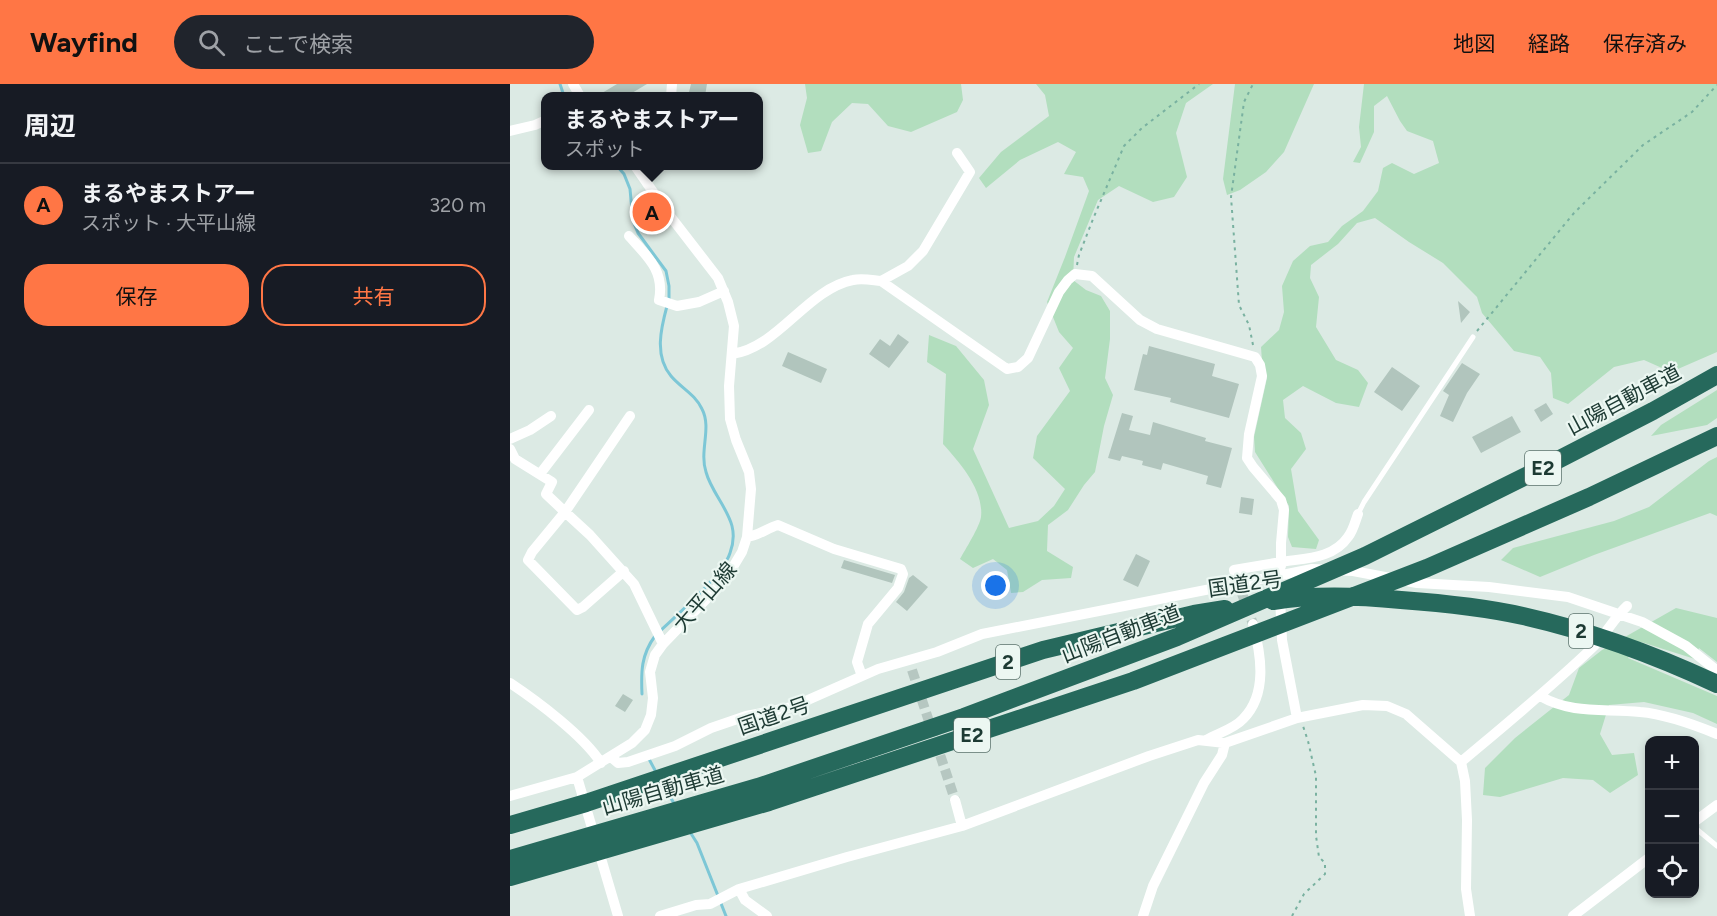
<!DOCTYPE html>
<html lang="ja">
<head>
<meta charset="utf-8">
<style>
	body { margin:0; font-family:Figtree,"Noto Sans JP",sans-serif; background:#20242c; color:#f1f3f6 }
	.controls { position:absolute; right:18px; bottom:18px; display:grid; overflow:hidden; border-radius:12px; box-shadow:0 3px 9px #0003 }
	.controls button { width:54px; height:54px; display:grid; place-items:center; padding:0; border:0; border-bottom:2px solid #363941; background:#171b24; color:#f1f3f6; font:30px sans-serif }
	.you { position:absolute; left:486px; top:502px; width:21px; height:21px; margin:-15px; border:4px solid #fff; border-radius:50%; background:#1a73e8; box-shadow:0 0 0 9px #1a73e833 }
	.badge { display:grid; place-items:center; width:39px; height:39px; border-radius:50%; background:#ff7645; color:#111; font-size:20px; font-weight:700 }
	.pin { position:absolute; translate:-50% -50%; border:3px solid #fff; box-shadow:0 2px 6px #0006 }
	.popup { position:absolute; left:31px; top:8px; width:222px; height:78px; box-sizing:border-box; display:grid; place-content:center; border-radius:12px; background:#171b24; filter:drop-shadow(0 2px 4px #0005); font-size:20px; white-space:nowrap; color:#9ea1a6 }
	.popup b { font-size:22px; color:#f1f3f6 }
	.popup::after { content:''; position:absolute; left:50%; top:100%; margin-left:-12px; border:12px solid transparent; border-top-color:#171b24 }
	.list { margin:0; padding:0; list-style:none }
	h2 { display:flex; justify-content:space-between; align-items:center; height:78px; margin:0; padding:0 24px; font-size:26px }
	h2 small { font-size:20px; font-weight:400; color:#9ea1a6 }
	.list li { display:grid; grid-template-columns:39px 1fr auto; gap:18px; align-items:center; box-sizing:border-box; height:84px; padding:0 24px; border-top:2px solid #363941 }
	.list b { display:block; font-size:22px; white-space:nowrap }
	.list p { margin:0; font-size:20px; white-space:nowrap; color:#9ea1a6 }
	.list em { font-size:20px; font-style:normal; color:#9ea1a6 }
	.actions { display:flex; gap:12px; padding:18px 24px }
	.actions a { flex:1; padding:14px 0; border:2px solid #ff7645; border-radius:24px; text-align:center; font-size:21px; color:#ff7645 }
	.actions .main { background:#ff7645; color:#111 }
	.icon { flex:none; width:33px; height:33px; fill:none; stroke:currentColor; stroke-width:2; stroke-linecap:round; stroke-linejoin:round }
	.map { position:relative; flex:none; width:1207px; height:832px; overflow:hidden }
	header { display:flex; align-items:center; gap:36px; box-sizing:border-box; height:84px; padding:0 30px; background:#ff7645; color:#111 }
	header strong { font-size:28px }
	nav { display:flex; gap:33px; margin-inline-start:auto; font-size:21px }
	.search { width:420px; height:54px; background:#20242c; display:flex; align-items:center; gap:15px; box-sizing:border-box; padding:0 21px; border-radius:33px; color:#9ea1a6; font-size:22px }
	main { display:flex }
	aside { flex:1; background:#171b24 }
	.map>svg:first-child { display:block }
	.green { fill:#b2debe }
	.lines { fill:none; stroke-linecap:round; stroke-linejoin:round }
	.stream { stroke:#7dc7d6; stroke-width:3 }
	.building { fill:#b1c5bd }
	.street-tunnel { stroke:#b6c7c1; stroke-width:10; stroke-dasharray:10 5; stroke-linecap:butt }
	.path { stroke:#79b1a0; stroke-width:2; stroke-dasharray:3 4.5; stroke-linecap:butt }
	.lane { stroke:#fff; stroke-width:5 }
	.street { stroke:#fff; stroke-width:10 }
	.highway { stroke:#26695c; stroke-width:18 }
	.labels { text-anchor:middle; stroke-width:4.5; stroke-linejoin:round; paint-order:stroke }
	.shield { fill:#ecf7f2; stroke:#5b736c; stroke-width:1.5 }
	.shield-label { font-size:20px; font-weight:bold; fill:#1d3a33 }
	.street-label { font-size:21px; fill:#1d3a33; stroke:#ecf7f2 }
</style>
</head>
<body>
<header>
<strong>Wayfind</strong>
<div class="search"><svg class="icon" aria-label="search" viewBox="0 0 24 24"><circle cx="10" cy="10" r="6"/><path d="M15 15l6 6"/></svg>ここで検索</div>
<nav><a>地図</a><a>経路</a><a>保存済み</a></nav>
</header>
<main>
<aside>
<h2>周辺<small></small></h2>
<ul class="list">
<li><span class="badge">A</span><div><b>まるやまストアー</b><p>スポット · 大平山線</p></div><em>320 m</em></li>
</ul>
<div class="actions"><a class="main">保存</a><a>共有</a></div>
</aside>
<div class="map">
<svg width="1207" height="832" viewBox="0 0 1207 832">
	<rect width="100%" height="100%" fill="#dceae4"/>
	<path class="green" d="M295 0H451L453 16 447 28 401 48 378 42 358 20 342 19 322 38 311 67 298 69 290 41 297 14Z
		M526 0H703L676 19 666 49 677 93 664 113 643 118 609 102 588 116 564 173 563 196 576 206 591 212 600 227V255L595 294 603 311 594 342 585 388 574 401 558 426 538 441 537 467 563 483 561 494 532 496 513 508 501 509 497 486 483 475 463 484 450 475C455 466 470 442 471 433 474 406 450 379 433 360L436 290 417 278 419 251 446 262 474 296 479 321 463 365 499 444 528 437 544 422 555 405 523 374 527 352 560 307 549 284 563 264 549 248 537 218 555 173 579 107 573 93 554 90 566 68 548 58 510 76 476 104 469 94 491 68 539 32 535 11Z
		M725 0H804L774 68 756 88 730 106 717 111 713 95Z
		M854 0H1207V268L1161 288 1134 276 1104 283 1058 320 1043 314 1041 289 1030 273 1004 267 972 229 967 213 933 179 899 158 865 134 847 139 828 160 801 181 800 194 809 213 806 243 826 276 848 286 858 299 849 323 826 319 793 302 773 316 775 334 791 349 796 365 781 385 788 427 809 456 806 465 782 463 778 453 779 422 745 368 744 353 757 294 752 277 751 263 769 246 774 228 772 202 783 177 800 162 818 158 832 142 853 127 868 107 873 84 882 79 904 90 929 79 923 57 897 47 890 37 877 12 864 22V48L850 79 843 78 851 63 849 43Z
		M1207 306V334L1197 341 1141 352 1151 341Z
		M1207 373V432L1200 429 1084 471 1030 493 991 476 1003 464 1104 437 1139 423 1199 377Z
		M1166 524 1207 534V578L1189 564 1185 575 1131 558 1118 574 1207 612V640L1183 629 1134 618 1099 621 1090 650 1102 671 1124 669 1128 691 1100 709 1083 696 1053 694 990 713 973 711 975 684 1005 654 1059 611 1069 584 1092 566Z"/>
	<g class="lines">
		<path class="stream" d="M50 0 54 12
			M107 82 114 90 120 105 123 137 128 149 156 187 159 202V215
			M150 547C168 530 213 491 220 469 223 461 224 450 222 442 217 423 201 407 196 388 189 367 202 344 192 325 185 310 171 304 161 292 144 272 151 244 157 222
			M132 610C131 588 131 571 145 552
			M139 675 147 690
			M153 701 165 721
			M180 748 187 759 216 832"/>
	</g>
	<path class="building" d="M107 0H137L117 12H87Z
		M181 0H197L195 12H178Z
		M139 115 153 136 145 142 131 119Z
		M948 217 960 228 951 239Z
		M388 250 399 258 379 284 359 270 370 255 380 262Z
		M639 262 705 280 702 292 729 300 719 334 660 318 661 314 624 306 633 270 637 271Z
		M278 268 317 285 311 299 272 282Z
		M952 279 970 290 957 309 943 338 930 332 939 311 933 307Z
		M882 283 910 302 892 327 864 308Z
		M1036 319 1043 330 1031 338 1024 326Z
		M612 329 623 332 619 346 640 351 643 338 696 354 695 357 722 364 711 404 696 400 698 392 653 379 651 386 632 381 633 377 612 372 610 377 598 374Z
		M1002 332 1011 348 971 369 962 353Z
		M731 413 744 415 742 431 729 429Z
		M626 470 640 477 628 503 613 496Z
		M334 476 385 491 382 499 331 484Z
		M403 491 418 503 397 527 386 518 394 508 399 494Z
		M113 610 123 616 115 628 105 622Z"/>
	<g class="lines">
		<path class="street-tunnel" d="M726 493 743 540
			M402 586 445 716"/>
		<path class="path" d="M567 181 569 171 583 135 614 62 632 44 689 0
			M967 247 1064 129 1133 61 1182 28 1207 1
			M743 261 739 241 729 221 721 113 734 18 743 0
			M782 832 794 810 815 790V779L809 773 806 752V692L798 657 793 642"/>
		<path class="lane" d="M848 430 854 418 963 253
			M1184 743 1207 762"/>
		<path class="street" d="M63 0 70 12
			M161 12 162 0
			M0 47 25 41 36 36
			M119 152C137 172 155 187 149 216L167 222 189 218 214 207
			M371 197 398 182 413 167 460 88 447 69
			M222 270C268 264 297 205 343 196 352 194 361 196 371 197L497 285 508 283 518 274 549 208 558 196 565 190 582 192 630 236 647 245 745 273 750 281 752 292 739 350 737 374 743 383 771 416 774 426 771 459V478L724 486 725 490
			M120 332 55 428 80 451 124 500 153 560
			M0 355 20 346 41 332
			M0 365 5 375 42 398 36 410 55 428 22 468 18 476 67 526 73 523 114 487
			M30 390 79 326
			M237 453C248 452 257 444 268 441L324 465 391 485 393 490 388 504 358 540 347 578 352 592
			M771 482V478C795 474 823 475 838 453 843 447 845 438 848 430
			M770 513 772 556 787 634
			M0 599C27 617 74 652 91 679
			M1030 612C1063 631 1095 624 1130 628 1154 630 1185 641 1207 650
			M696 656C708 649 724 645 733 635 758 610 751 570 743 540
			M101 673 108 679 118 678 165 662 201 644 236 632 282 623 368 585 427 568 472 550 802 485 843 487 907 499 979 503 1058 513 1132 538 1176 562 1205 585
			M951 678C995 641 1039 605 1081 565 1095 552 1103 535 1117 522
			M0 712 67 693
			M445 716 452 742
			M1184 738 1207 721
			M229 805 235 816 257 832
			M108 832 67 693 122 659 135 646 141 631 143 614 140 588 145 571 153 560 205 506 223 483 232 468 237 453 241 405 239 388 226 356 220 335 219 302 224 242 218 218 208 194 157 128 125 82
			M150 832 186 821 200 820 229 805 337 773 452 742 639 672 688 656 715 659 787 634 853 621 877 622 896 630 951 678 955 697 957 736 956 805 960 832
			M633 832 643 802 694 699 712 671 715 659
			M1063 832 1140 773"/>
		<path class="highway" d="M763 517C805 510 849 512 891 516 932 519 973 523 1013 532 1080 547 1145 571 1207 600
			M0 741 76 719 533 566 684 530 715 525
			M0 775 248 703 454 633 667 553 855 472 1040 380 1143 327 1207 291
			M0 793 259 718 623 597 917 484 1079 413 1207 352"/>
	</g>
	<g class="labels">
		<g class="shield">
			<rect x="1015" y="367" width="36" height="34" rx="4.5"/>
			<rect x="1059" y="530" width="24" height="34" rx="4.5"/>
			<rect x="486" y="561" width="24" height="34" rx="4.5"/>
			<rect x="444" y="634" width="36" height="34" rx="4.5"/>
		</g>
		<g class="shield-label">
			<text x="1033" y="391">E2</text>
			<text x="1071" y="554">2</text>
			<text x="498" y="585">2</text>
			<text x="462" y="658">E2</text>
		</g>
		<g class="street-label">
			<text transform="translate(1114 316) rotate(-28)" y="7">山陽自動車道</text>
			<text transform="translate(735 500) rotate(-8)" y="7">国道2号</text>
			<text transform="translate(195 513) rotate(-49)" y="7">大平山線</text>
			<text transform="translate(611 550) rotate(-21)" y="7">山陽自動車道</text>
			<text transform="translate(264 632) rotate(-19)" y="7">国道2号</text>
			<text transform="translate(153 707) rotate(-16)" y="7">山陽自動車道</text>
		</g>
	</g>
</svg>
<div class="controls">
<button>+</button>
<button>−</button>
<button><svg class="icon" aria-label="locate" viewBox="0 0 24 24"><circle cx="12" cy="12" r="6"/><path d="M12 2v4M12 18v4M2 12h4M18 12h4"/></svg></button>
</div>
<div class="you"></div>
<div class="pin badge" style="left:142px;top:128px">A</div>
<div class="popup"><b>まるやまストアー</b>スポット</div>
</div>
</main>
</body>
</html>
